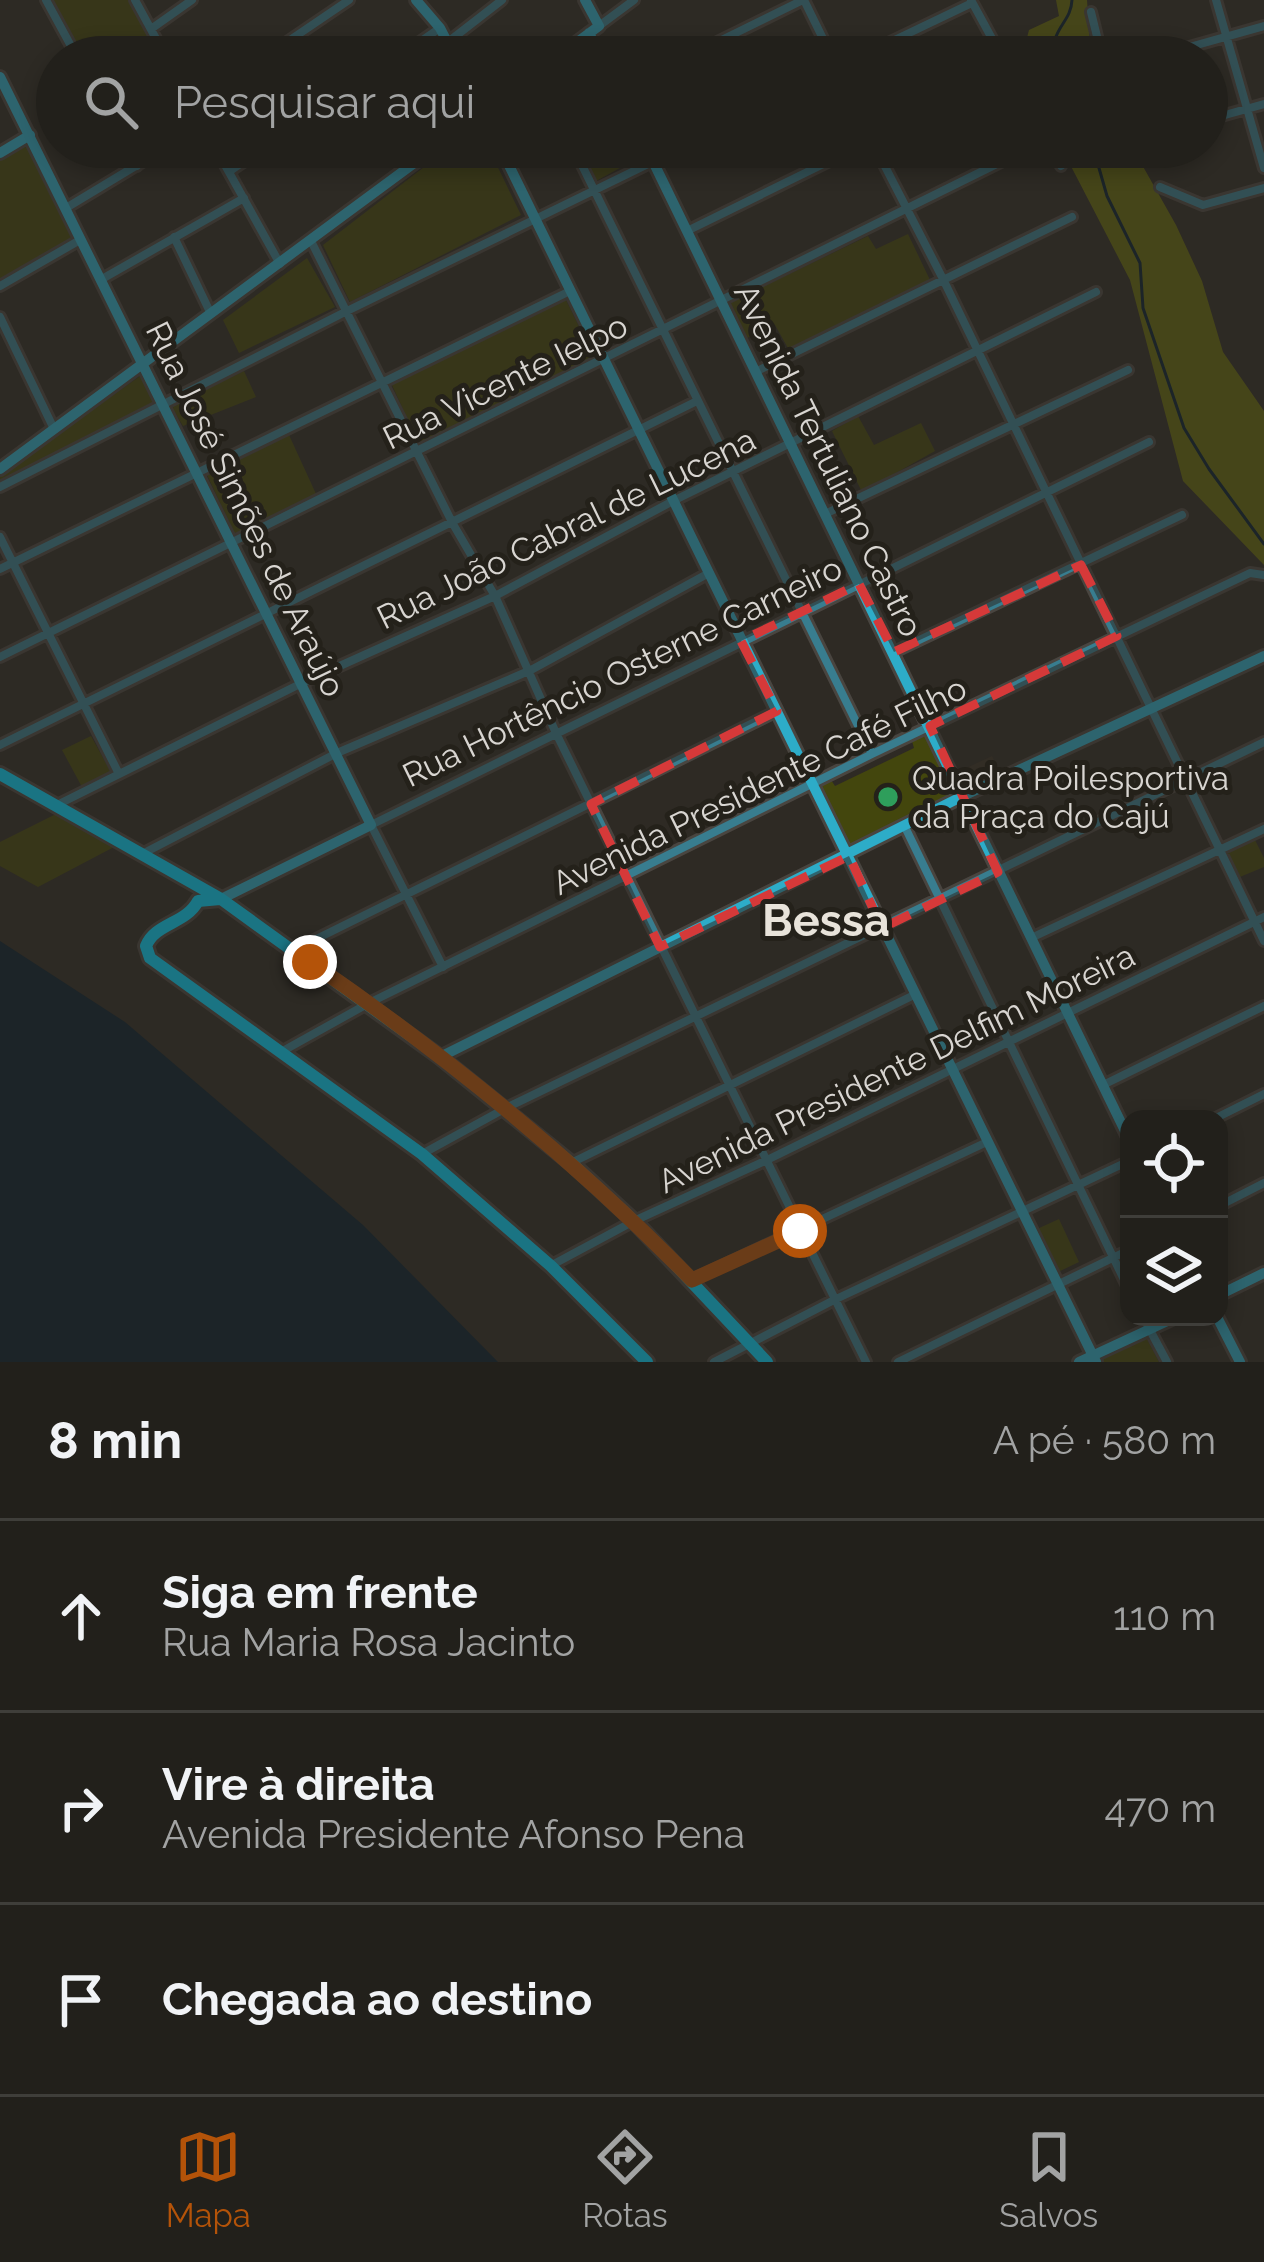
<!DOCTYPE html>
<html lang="pt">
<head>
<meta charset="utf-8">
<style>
	body { margin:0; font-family:Raleway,sans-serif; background:#2a2824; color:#f1f3f6 }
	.controls { position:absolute; right:36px; bottom:36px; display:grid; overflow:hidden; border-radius:24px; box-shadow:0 6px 18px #0003 }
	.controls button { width:108px; height:108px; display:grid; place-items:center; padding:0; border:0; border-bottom:3px solid #3f3e3a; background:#22201b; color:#f1f3f6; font:60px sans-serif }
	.stop { position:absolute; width:36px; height:36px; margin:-27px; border:9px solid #b45309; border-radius:50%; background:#fff }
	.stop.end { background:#b45309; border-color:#fff; box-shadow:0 3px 12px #0008 }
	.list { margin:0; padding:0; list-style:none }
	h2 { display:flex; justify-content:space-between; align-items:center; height:156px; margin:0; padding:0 48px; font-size:51px }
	h2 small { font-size:39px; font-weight:400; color:#a2a3a3 }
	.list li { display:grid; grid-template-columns:78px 1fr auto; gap:36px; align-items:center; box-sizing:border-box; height:192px; padding:0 48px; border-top:3px solid #3f3e3a }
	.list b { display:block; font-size:45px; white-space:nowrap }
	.list p { margin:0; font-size:39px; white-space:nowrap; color:#a2a3a3 }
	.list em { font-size:39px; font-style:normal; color:#a2a3a3 }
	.icon { flex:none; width:66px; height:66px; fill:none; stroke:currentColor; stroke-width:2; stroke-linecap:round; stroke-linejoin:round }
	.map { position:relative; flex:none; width:1264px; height:1362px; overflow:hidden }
	.search { position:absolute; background:#22201b; box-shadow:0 6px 18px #0003; left:36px; right:36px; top:36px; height:132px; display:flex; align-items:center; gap:30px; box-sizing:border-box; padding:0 42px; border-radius:66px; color:#a2a3a3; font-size:45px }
	.sheet { height:732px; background:#22201b }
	nav { display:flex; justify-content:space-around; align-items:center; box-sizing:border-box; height:168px; border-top:3px solid #3f3e3a; background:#22201b; font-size:33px; color:#a2a3a3 }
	nav a { display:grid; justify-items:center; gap:6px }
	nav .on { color:#b45309 }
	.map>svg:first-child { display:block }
	.built { fill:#393226 }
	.green { fill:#43460d }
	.forest { fill:#63670c }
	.water { fill:#071e2d }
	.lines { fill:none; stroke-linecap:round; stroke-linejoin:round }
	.stream { stroke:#071e2d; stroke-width:3 }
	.street-casing { stroke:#494540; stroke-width:14 }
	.secondary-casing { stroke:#494540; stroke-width:16 }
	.primary-casing { stroke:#494540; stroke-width:18 }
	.street { stroke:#387d8f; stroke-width:8 }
	.secondary { stroke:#2dacc8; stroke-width:10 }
	.primary { stroke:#04cff5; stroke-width:12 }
	.route { stroke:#b45309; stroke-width:15 }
	.marked { fill:none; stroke:#d63939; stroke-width:9; stroke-dasharray:24 15; stroke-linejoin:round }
	.leisure-dot { fill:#2e9e5b; stroke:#24211a; stroke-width:4.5 }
	.labels { text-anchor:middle; stroke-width:10; stroke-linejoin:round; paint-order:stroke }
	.street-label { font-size:33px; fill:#d8d5d1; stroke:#24211a }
	.poi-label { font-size:33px; fill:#d8d5d1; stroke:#24211a; text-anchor:start }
	.district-label { font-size:45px; font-weight:bold; fill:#e8e3da; stroke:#24211a }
</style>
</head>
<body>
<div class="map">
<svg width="1264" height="1362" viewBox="0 0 1264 1362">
	<rect width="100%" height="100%" fill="#2e2a24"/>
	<path class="built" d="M992 756 1000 773 966 789 958 772Z"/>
	<path class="green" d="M48 0H129L161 57H80Z
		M30 135 82 239 0 286V153Z
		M450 147H488L521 215 350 302 323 245Z
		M580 147H635L640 157 596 181Z
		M908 234 930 280 789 350 775 325 747 338 729 303 868 236 876 249Z
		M307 258 335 307 239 353 223 320Z
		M566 300 594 357 419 444 391 383Z
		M244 371 256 397 183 426 171 406Z
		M143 374 158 403 0 481V475Z
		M858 416 874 445 921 423 935 451 862 492 832 431Z
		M289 435 317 496 235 534 206 473Z
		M925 734 957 796 848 850 818 787 831 780 835 786 914 748 912 741Z
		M91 736 111 772 82 787 62 750Z
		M56 814 114 847 38 887 0 866V842Z
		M1254 838 1264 858V867L1235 879 1223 853Z
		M1059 1219 1079 1262 1058 1272 1037 1229Z
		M1146 1337 1159 1362H1102L1101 1360Z"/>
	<path class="forest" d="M1056 0H1087L1090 44 1075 57H1022L1029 30 1059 16Z
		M1061 147H1132L1176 225 1202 281 1223 352 1264 411V565L1183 481 1130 280Z"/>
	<path class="water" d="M0 941 125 1022 363 1225 498 1362H0Z"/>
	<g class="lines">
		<path class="stream" d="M1053 57C1052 26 1071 23 1072 0
			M1093 147 1107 196 1140 263 1143 308 1184 428 1209 469 1264 544"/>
		<defs>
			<path id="street" d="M46 0 77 57
				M135 0 166 57
				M804 0 832 57
				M971 0 1002 57
				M1216 0 1264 168
				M1091 12 1102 57
				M599 26 634 0
				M151 29 192 0
				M448 42 502 0
				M265 57 349 0
				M398 57 440 28
				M687 57 803 0
				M859 57 972 3
				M1154 57 1264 26
				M1207 120 1264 104
				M126 147 137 166
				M215 147 280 264
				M573 147 872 754
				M875 147 943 279 1264 941
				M1052 147 1061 166
				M230 171 265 147
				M1160 187 1203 205 1264 188
				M66 208 167 147
				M687 231 858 147
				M174 237 211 314
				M311 241 453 524 495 596 556 733 866 1362
				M102 279 244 198
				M0 286 80 240
				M0 317 54 429
				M755 372 1072 217
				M0 487 347 311 683 147
				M825 514 1128 370
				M0 537 119 774
				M0 569 570 291
				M894 652 1182 515
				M0 657 1031 147
				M0 745 697 401
				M57 805 302 683 495 596 673 501 1096 292
				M905 827 1129 1290
				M144 853 337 753 531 670 709 573
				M1031 938 1264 829
				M294 950 777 711
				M443 967 371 825 1149 442
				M281 1052 369 1003 872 754 1250 573 1264 575
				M1103 1085 1264 1006
				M1214 1119 1264 1094
				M422 1154 506 1108 1264 742
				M571 1163 914 995
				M1219 1206 1264 1183
				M552 1265 634 1221 767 1160 1264 917
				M692 1280 987 1142
				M1143 1317 1167 1362
				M714 1362 834 1300 1129 1161
				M898 1362 1129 1250"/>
			<path id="secondary" d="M416 0 440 28 455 57
				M589 33 601 57
				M557 57 599 26 585 0
				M0 77 371 825 221 899
				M500 147 1096 1362
				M646 147 1129 1139
				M0 153 30 135
				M0 469 436 147
				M440 1057 963 796 1264 656
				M1219 1295 1264 1273
				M1217 1317 1240 1362
				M1079 1362 1176 1317"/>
			<path id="primary" d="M0 774 221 899 440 1057 571 1163 634 1221 767 1362
				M220 899 198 901C186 924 155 923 146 946L150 958 422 1154 551 1266 647 1362"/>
		</defs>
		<use href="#street" class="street-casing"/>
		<use href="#secondary" class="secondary-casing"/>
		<use href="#primary" class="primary-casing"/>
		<use href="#street" class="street"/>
		<use href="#secondary" class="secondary"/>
		<use href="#primary" class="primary"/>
	</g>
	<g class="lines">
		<path class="route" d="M310 962C447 1056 576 1161 692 1280L800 1231"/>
	</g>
	<path d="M0 0H1264V1362H0ZM1081 565 1117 636 930 726 998 872 882 928 849 856 660 947 591 804 777 711 741 641 859 584 894 652Z" fill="#2e2a24" fill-opacity=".55" fill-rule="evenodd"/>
	<path class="marked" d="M1081 565 1117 636 930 726 998 872 882 928 849 856 660 947 591 804 777 711 741 641 859 584 894 652Z"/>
	<circle class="leisure-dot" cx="888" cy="797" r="12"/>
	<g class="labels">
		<g class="street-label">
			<text transform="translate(505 381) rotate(-26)" y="12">Rua Vicente Ielpo</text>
			<text transform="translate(829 460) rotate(64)" y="12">Avenida Tertuliano Castro</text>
			<text transform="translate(246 509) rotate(64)" y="12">Rua José Simões de Araújo</text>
			<text transform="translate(566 528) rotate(-26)" y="12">Rua João Cabral de Lucena</text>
			<text transform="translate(622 671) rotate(-26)" y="12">Rua Hortêncio Osterne Carneiro</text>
			<text transform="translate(759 785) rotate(-26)" y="12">Avenida Presidente Café Filho</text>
			<text transform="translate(896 1068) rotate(-26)" y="12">Avenida Presidente Delfim Moreira</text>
		</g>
		<g class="poi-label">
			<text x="912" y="790">Quadra Poilesportiva<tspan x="912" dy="38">da Praça do Cajú</tspan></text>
		</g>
		<g class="district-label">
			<text x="826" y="936">Bessa</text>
		</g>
	</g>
</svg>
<div class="controls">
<button><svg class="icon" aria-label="locate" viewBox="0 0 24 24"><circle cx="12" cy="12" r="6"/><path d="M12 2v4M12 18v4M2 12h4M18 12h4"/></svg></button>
<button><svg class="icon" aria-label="layers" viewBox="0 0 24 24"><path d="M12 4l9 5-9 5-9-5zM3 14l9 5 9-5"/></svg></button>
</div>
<div class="stop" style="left:800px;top:1231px"></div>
<div class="stop end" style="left:310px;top:962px"></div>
<div class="search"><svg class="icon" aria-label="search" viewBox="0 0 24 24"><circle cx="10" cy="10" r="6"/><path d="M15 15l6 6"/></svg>Pesquisar aqui</div>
</div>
<section class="sheet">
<h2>8 min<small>A pé · 580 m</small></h2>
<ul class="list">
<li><svg class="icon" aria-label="ahead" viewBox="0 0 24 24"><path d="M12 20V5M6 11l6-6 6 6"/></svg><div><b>Siga em frente</b><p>Rua Maria Rosa Jacinto</p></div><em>110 m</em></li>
<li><svg class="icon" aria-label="right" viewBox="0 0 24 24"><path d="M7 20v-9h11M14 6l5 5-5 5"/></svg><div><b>Vire à direita</b><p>Avenida Presidente Afonso Pena</p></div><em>470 m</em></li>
<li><svg class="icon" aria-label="arrive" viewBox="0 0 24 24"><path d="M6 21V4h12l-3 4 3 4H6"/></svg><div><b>Chegada ao destino</b></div></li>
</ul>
</section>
<nav>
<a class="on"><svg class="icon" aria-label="map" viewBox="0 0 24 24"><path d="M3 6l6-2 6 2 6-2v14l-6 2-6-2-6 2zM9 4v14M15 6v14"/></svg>Mapa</a>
<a><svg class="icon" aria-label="directions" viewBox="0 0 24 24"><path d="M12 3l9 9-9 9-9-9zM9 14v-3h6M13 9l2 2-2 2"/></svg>Rotas</a>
<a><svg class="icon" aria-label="saved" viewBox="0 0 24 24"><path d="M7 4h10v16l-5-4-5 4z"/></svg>Salvos</a>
</nav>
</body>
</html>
